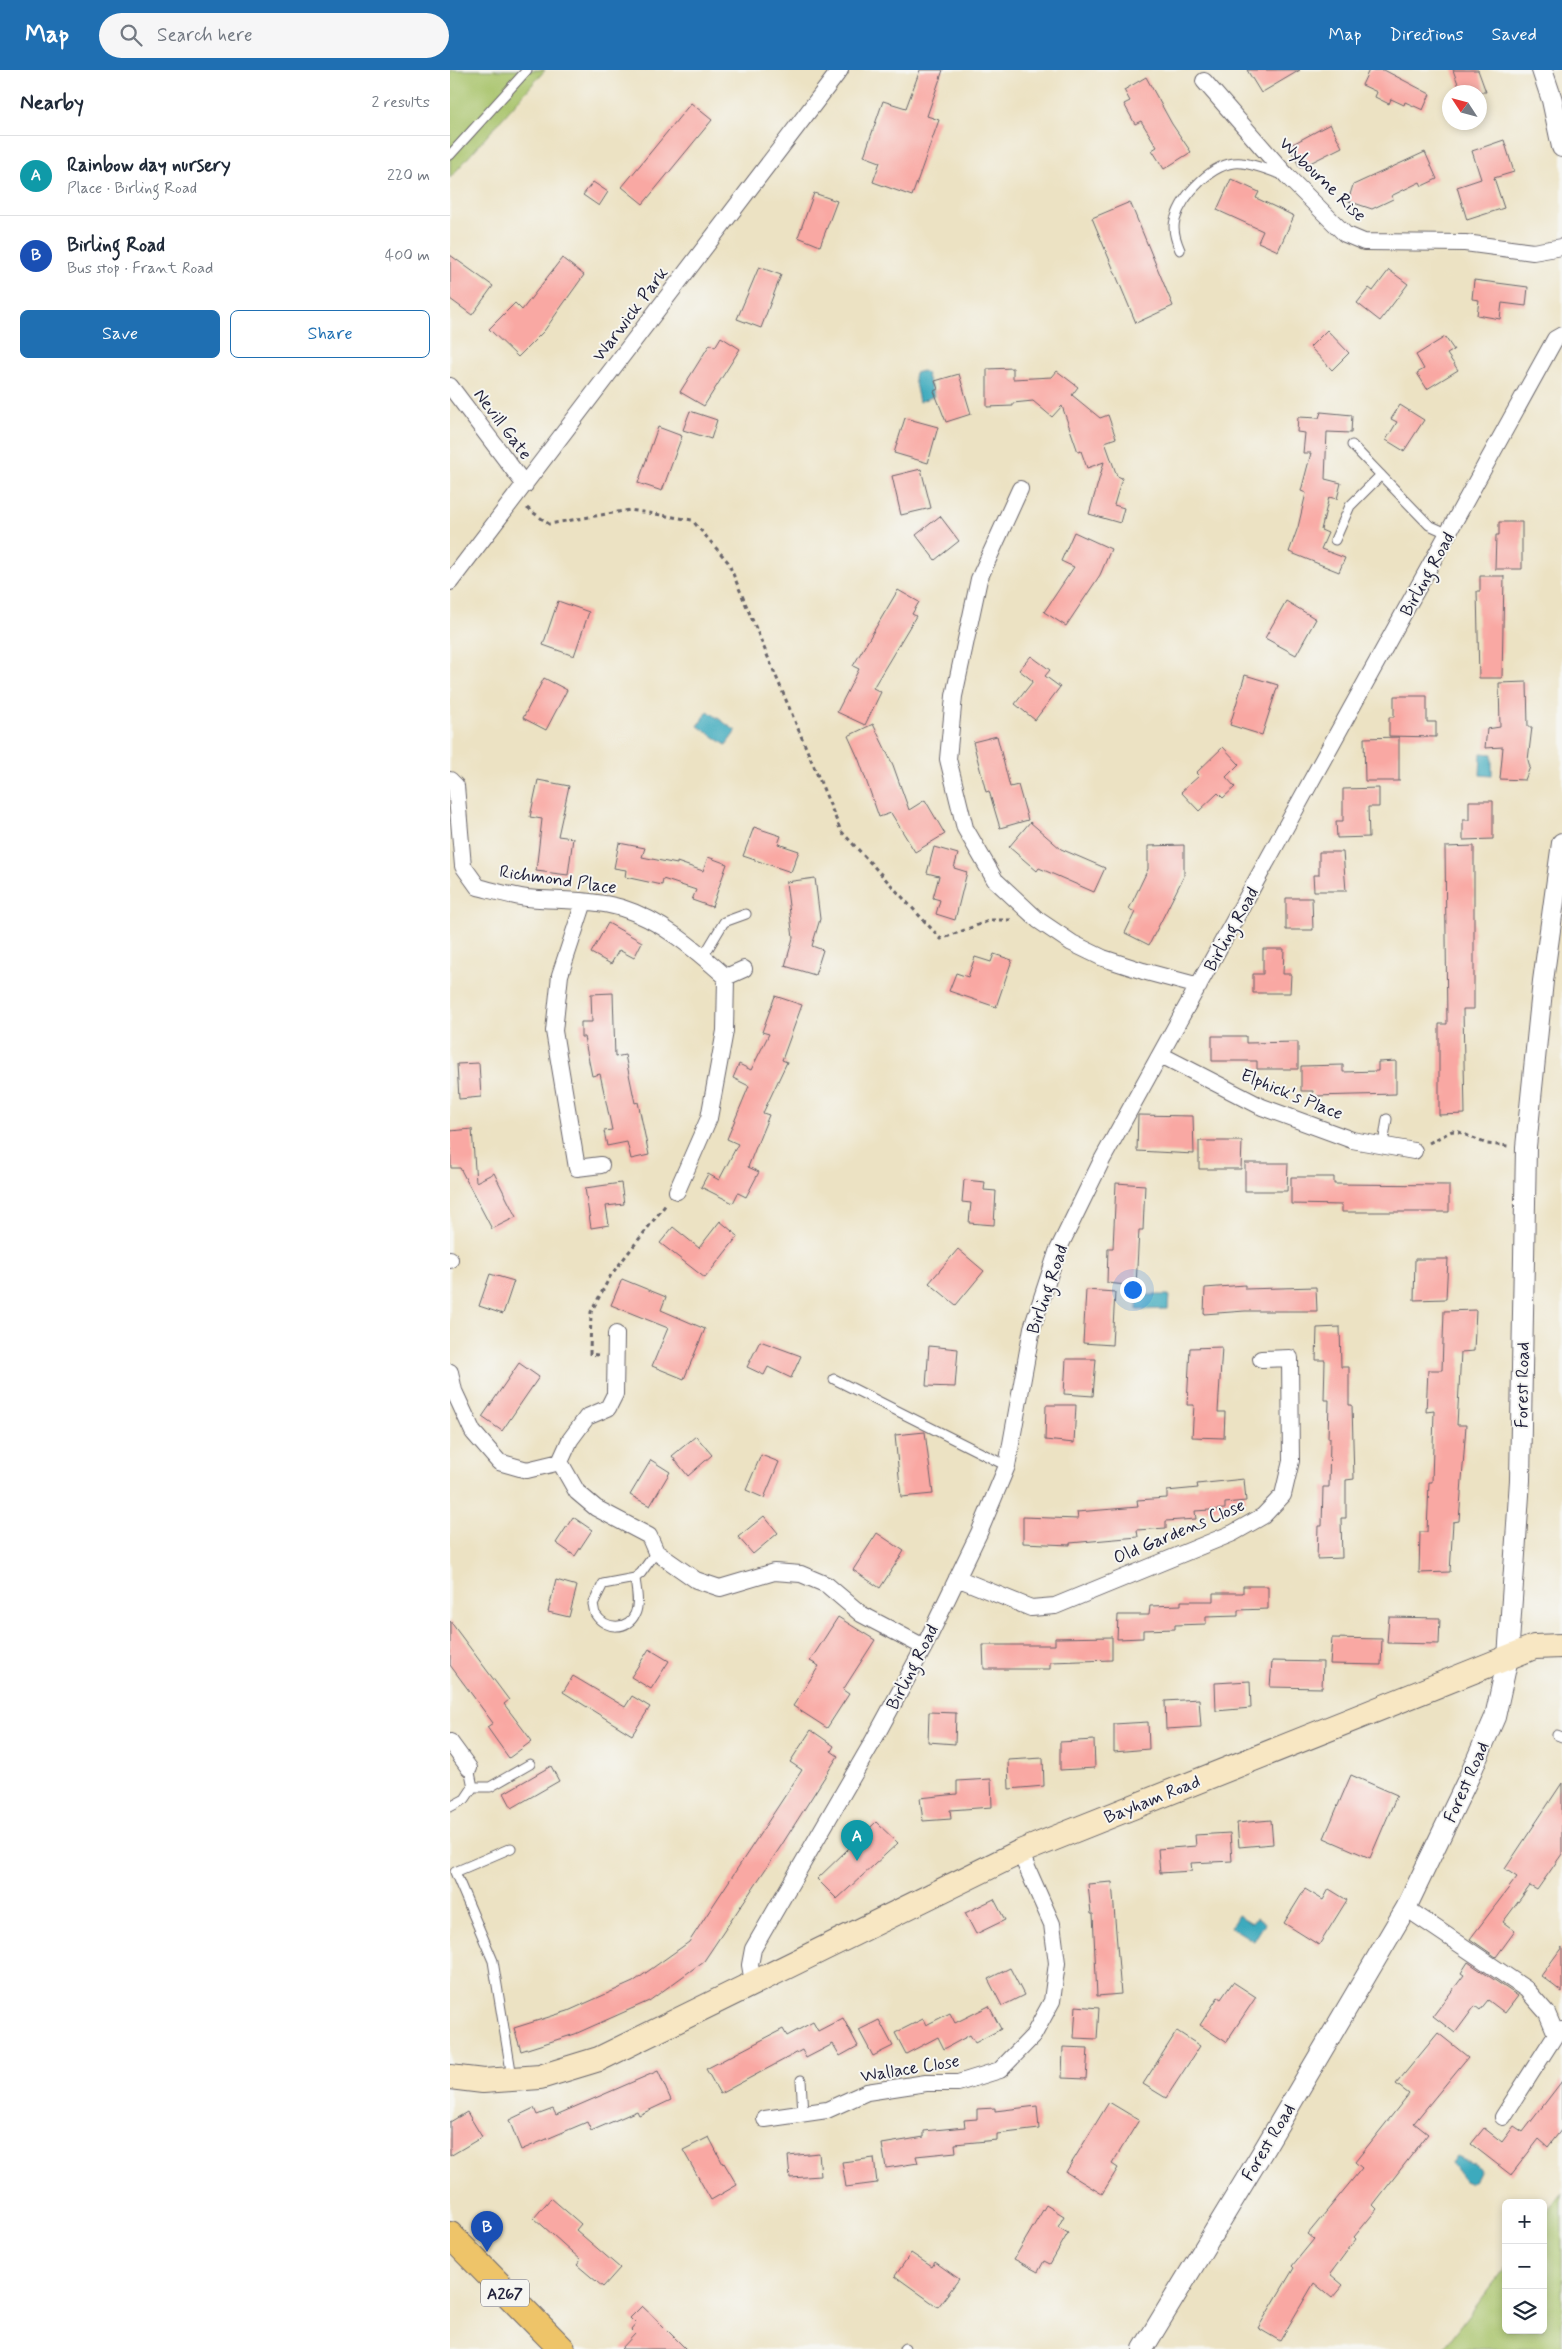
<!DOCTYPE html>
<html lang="en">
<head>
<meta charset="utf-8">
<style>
	body { margin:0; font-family:Mynerve,sans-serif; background:#f6f6f7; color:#1f2937 }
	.controls { position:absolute; right:15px; bottom:15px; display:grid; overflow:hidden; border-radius:8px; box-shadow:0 2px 8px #0003 }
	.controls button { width:45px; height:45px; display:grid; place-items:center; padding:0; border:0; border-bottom:1px solid #e0e1e3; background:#fff; color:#1f2937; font:25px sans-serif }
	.compass { position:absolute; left:992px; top:15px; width:45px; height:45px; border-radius:50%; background:#fff; box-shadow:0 2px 8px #0003; rotate:306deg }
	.you { position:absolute; left:682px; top:1219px; width:18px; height:18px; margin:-12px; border:4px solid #fff; border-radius:50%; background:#1a73e8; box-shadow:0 0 0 8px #1a73e833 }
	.badge { display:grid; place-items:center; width:32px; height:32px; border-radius:50%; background:#1f6fb2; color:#fff; font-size:16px; font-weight:700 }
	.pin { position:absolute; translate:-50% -41px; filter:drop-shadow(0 1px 2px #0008) }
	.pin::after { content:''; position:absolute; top:26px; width:18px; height:15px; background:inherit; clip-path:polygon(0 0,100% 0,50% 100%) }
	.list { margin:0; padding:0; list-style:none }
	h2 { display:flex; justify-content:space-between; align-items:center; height:65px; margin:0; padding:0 20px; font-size:21px }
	h2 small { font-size:16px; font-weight:400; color:#747a83 }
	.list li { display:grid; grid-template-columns:32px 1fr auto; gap:15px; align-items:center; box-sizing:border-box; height:80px; padding:0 20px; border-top:1px solid #e0e1e3 }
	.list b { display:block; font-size:19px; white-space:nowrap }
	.list p { margin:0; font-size:16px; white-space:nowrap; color:#747a83 }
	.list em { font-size:16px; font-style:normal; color:#747a83 }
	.actions { display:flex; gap:10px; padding:15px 20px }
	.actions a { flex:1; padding:11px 0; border:1px solid #1f6fb2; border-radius:8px; text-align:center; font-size:18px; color:#1f6fb2 }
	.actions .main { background:#1f6fb2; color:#fff }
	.icon { flex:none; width:28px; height:28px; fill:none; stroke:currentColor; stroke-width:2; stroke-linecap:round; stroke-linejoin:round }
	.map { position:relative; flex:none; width:1112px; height:2279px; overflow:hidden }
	header { display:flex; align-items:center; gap:30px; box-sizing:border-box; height:70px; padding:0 25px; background:#1f6fb2; color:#fff }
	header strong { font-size:24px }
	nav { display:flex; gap:28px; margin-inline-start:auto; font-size:18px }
	.search { width:350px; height:45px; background:#f6f6f7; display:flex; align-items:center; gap:12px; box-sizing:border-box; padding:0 18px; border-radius:28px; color:#747a83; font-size:19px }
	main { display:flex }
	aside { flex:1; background:#fff }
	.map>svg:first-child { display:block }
	.green { fill:#a7c369; stroke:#647252 }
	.water { fill:#3eaabd; stroke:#30667c }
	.building { fill:#f9a8a3 }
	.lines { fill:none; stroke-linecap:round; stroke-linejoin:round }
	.service-casing { stroke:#69656b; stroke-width:11 }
	.minor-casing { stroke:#69656b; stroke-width:18 }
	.tertiary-casing { stroke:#69656b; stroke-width:22 }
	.secondary-casing { stroke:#69656b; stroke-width:26 }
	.primary-casing { stroke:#69656b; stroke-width:28 }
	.path { stroke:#69656b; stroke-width:3; stroke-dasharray:4 4; stroke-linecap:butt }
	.service { stroke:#fff; stroke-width:9 }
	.minor { stroke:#fff; stroke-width:16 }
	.tertiary { stroke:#fff; stroke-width:20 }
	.secondary { stroke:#f8e7c3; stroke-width:24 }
	.primary { stroke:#eec469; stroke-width:26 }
	.labels { text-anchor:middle; stroke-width:4; stroke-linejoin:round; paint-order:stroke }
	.shield { fill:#f6f6f2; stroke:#626272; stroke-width:1 }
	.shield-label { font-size:16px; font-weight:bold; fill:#22223b }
	.street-label { font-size:18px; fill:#22223b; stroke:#f6f6f2 }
</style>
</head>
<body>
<header>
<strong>Map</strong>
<div class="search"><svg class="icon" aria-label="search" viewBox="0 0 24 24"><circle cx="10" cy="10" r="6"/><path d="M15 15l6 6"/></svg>Search here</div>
<nav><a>Map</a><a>Directions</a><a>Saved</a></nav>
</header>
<main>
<aside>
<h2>Nearby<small>2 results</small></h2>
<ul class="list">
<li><span class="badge" style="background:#0f9aa8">A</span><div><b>Rainbow day nursery</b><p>Place · Birling Road</p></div><em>220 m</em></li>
<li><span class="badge" style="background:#1a4fb4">B</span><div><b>Birling Road</b><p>Bus stop · Frant Road</p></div><em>400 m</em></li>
</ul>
<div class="actions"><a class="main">Save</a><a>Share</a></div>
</aside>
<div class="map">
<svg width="1112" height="2279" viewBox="0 0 1112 2279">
	<rect width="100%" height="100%" fill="#f6f6f2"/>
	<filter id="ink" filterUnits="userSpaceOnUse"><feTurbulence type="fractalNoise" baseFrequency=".02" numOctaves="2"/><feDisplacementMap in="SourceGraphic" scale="10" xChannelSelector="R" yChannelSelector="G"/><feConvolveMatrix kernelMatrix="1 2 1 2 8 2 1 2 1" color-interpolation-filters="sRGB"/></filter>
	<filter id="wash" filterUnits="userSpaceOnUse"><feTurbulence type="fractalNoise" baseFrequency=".0096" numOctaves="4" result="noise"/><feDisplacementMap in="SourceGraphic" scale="20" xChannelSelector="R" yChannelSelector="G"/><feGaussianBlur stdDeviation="1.12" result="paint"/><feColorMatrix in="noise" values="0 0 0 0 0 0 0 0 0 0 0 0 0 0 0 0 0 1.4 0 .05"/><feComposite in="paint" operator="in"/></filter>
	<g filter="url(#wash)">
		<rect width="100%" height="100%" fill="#ece2c3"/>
		<path class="green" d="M0 0H95L0 108Z
			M1112 2123V2279H993L1056 2197V2260H1093V2147Z"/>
		<path class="water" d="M472 301 476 303 484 326 469 332 464 308 465 303Z
			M258 641 286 661 276 675 248 656Z
			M1031 683 1042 684V706L1030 705Z
			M688 1225H719L718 1239 687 1240Z
			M788 1845 802 1853 806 1848 815 1853 804 1871 781 1857Z
			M1006 2086 1026 2095 1030 2100 1025 2110 1020 2113 1015 2111 1001 2093Z"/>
		<g id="blocks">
			<path class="building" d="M470 0H493L477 46 489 50 462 126 423 112 430 92 414 86 433 31 456 38Z
				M797 0H850L811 23Z
				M919 0H934L980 24 973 40 955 32 954 35 941 29 939 34 925 27 927 22 912 15Z
				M1003 0H1028L1036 22H1011Z
				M696 7 722 54 741 82 714 99 702 80 707 77 691 51 685 54 674 34 680 31 674 20Z
				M241 33 262 50 193 134 172 117Z
				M880 54 892 77 850 98 839 76Z
				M1054 70 1064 102 1044 108 1054 138 1017 150 1007 117 1031 109 1022 81Z
				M975 82 987 109 972 116 970 112 941 126 943 129 922 139 898 131 903 115Z
				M781 109 809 122 806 128 844 146 828 181 808 172 813 161 767 140Z
				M143 112 158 122 149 136 133 125Z
				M364 123 387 131 370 176 348 167Z
				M680 132 723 236 686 253 642 148Z
				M0 185 43 216 22 245 0 229Z
				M112 188 134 205 94 261 68 287 39 259 65 233 72 240Z
				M309 197 331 205 311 258 287 249Z
				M939 200 958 214 930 251 907 233 919 218 923 221Z
				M1024 210 1078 217 1076 236 1052 233 1050 249 1027 245 1029 230 1022 229Z
				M877 260 899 283 882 300 860 277Z
				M271 267 290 279 254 336 230 322 260 274 265 277Z
				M995 267 1004 280 997 284 1008 300 977 319 967 303 974 299 966 285Z
				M563 298V309L602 307 607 301 628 317 622 325 650 348 658 345 666 368 655 372 667 406 672 408 664 435 674 438 670 453 639 444 654 392 637 398 631 381 628 382 612 336 602 347 583 331 563 333V336L537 337V299Z
				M509 304 521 344 496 352 484 321 488 319 485 311Z
				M950 335 974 350 954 381 936 370 947 352 941 349Z
				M240 341 267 350 261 369 233 360Z
				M871 342 902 345 901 363 877 362 875 409 891 413 887 429 879 427 871 460 878 463 871 479 895 488 889 502 839 482 848 457 856 423 851 421 861 383H853L855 363 847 362 848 347 869 348Z
				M455 348 488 357 478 393 444 383Z
				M208 357 232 366 212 421 188 413Z
				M471 399 481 438 451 445 442 406Z
				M490 446 509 471 485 490 466 465Z
				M1049 452H1072V499H1045L1046 465H1049Z
				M624 462 661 479 650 505 616 556 594 542 624 497 611 491Z
				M1030 506H1054L1052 608H1029L1027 521H1030Z
				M448 520 469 532 462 544 466 546 423 618 431 622 415 655 387 642 409 599 403 596Z
				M108 531 139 542 124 586 93 575Z
				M836 531 866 549 846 585 815 568Z
				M581 586 600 600 595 606 610 617 585 650 565 634 583 611 569 600Z
				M795 605 828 615 812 665 780 655Z
				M94 608 117 620 96 660 73 648Z
				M1077 612 1078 657H1082L1078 690 1080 697 1075 710 1050 709 1053 677 1035 678 1037 659 1050 657 1049 613Z
				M944 626H977V652H986V667L939 666V647H944Z
				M423 654 443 695 459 740 475 730 495 764 465 782 441 743 429 747 409 690 398 666Z
				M547 666 560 717 568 715 578 750 550 758 539 721 536 722 523 672Z
				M949 667V711H915L914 668Z
				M773 677 789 694 776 707 785 717 773 728 768 723 749 741 731 722 749 706 746 703Z
				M88 710 119 716 108 766 123 768 118 805 86 801 92 749 80 747Z
				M929 718V737H918L919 767 887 768 886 751H893V719Z
				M1019 731H1043V769L1013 770V750H1019Z
				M580 752 611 779 655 798 644 822 589 798 587 801 559 777Z
				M304 757 331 766 328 774 349 781 341 802 293 786Z
				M169 773 195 778 192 787 227 794V792L253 801 258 787 277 794 262 837 242 830 246 820 213 809 212 815 175 807 176 800 164 798Z
				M734 775V806L699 875 675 863 685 842 679 839 698 799V776Z
				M1024 776V939H1013L1015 1044 989 1045V954H997L995 777Z
				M484 777 508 784 504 798 517 802 505 850 486 844 490 830 483 828 489 806 477 803Z
				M869 782H893L896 821H864L863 805H869Z
				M365 808 370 849 362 876 373 880 365 905 335 896 343 868 336 812Z
				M836 828H862L863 860H836Z
				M158 853 192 872 184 888 169 880 161 894 141 883Z
				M813 879H834L833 904H841L840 923H803V904H813Z
				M544 884 562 890 546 937 499 921 506 903 518 907 525 887 541 892Z
				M163 923 165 987 175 985 185 1033 188 1032 199 1085 181 1089 177 1072 157 1076 154 1061 162 1060 155 1027 150 1004 142 1006 134 967H131V952H142L141 924Z
				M325 926 352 935 332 990 337 992 313 1043 319 1045 298 1097 309 1102 296 1127 288 1123 283 1133 251 1117 258 1104 269 1110 288 1074 277 1069 299 1016 283 1008 289 994 301 1000 319 964 312 962Z
				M762 966H796V973L848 972V999H807V991H762Z
				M946 991V1024L863 1026V1021H851V996L893 995V1002L928 1001V992Z
				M29 993 31 1027 9 1029 7 994Z
				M688 1045 743 1046 744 1084 687 1081Z
				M22 1059 26 1112 44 1103 66 1147 42 1159 10 1098H1L0 1061Z
				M749 1071H792L791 1099H749Z
				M795 1093H838L837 1121H795Z
				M841 1107H884V1114L999 1115V1142H892V1135L841 1134Z
				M514 1110 535 1112 534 1120 546 1121 544 1155 519 1153 521 1133 512 1132Z
				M171 1113 174 1134 156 1136 159 1155 141 1158 135 1118Z
				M666 1113 695 1115 693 1160H689L686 1216 657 1213 658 1178H663Z
				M270 1151 288 1166 255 1208 210 1173 223 1157 249 1178Z
				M508 1179 534 1201 506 1235 479 1213Z
				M965 1189H998L996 1229 964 1230Z
				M40 1204 64 1211 53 1244 29 1236Z
				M172 1209 216 1227 211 1240 255 1259 234 1309 202 1296 218 1258 161 1235Z
				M795 1215V1219L866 1217 867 1241H795L754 1244 755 1218Z
				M636 1220 665 1222 662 1275 633 1273Z
				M1026 1240 1024 1281 1011 1282 1007 1355H1016L1009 1451 1003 1452 1000 1502 969 1503 970 1462H977L979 1412H982L984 1341 976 1342 978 1300H992L994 1241Z
				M890 1257 891 1297H899V1335H902L904 1409 896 1410V1448H891L892 1488 867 1489 868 1456H872L873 1417H879L880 1368H878L879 1330H874L875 1290H866L867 1258Z
				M310 1271 351 1286 341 1308 318 1297 314 1305 297 1297Z
				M479 1276 508 1279 505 1317 476 1316Z
				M772 1277 768 1342H775L774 1368 742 1367 744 1335H737L740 1278Z
				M616 1289H646L643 1326 614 1324Z
				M69 1293 89 1307 52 1361 32 1347Z
				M596 1335H626L624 1373 595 1370Z
				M475 1362 483 1424 451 1427 445 1365Z
				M246 1366 262 1385 238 1406 222 1386Z
				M311 1385 329 1392 314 1428 296 1420Z
				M201 1390 220 1402 200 1436 180 1425Z
				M794 1409 796 1431 775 1433V1439L745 1441 746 1449 716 1451V1458L687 1460 688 1467 620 1473V1475L573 1473V1447L628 1449 627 1442 688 1437 687 1430 717 1428V1421L748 1418 747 1414Z
				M314 1446 328 1463 303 1484 288 1467Z
				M123 1447 142 1460 125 1486 106 1473Z
				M427 1463 454 1481 430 1518 403 1500Z
				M106 1510 127 1516 119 1547 98 1542Z
				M793 1516H818V1539L788 1540V1546L756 1547V1554L725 1555V1559L693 1560V1568L667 1569 668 1545H699L700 1536 731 1535V1531H763V1523H793Z
				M388 1547 425 1570 393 1620 399 1624 377 1658 343 1636 369 1596 360 1591Z
				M939 1547 990 1548 989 1574 937 1573Z
				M0 1551 59 1630 54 1634 82 1671 59 1688 37 1657 43 1653 0 1595Z
				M662 1567V1590L600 1592V1599H534L533 1575H605V1568Z
				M882 1568 932 1569 931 1595 880 1594Z
				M199 1579 219 1591 201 1619 181 1607Z
				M822 1591 873 1592 872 1618 820 1617Z
				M123 1606 175 1637 182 1626 200 1637 182 1665 113 1622Z
				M800 1611 801 1638 766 1641 765 1613Z
				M749 1629 751 1657 716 1659 715 1631Z
				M479 1642 506 1643 505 1674 478 1672Z
				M698 1652 699 1679 664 1682V1654Z
				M361 1660 384 1676 381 1681 388 1686 331 1776 254 1891 199 1931 125 1964 71 1981 64 1958 118 1941 183 1912 239 1872 352 1700 340 1692Z
				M644 1670 645 1698 610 1700V1672Z
				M593 1688 594 1716 559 1719 558 1690Z
				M101 1696 109 1711 62 1738 54 1723Z
				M901 1705 947 1725 920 1788 874 1768Z
				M541 1709 542 1737 500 1740 501 1749 473 1751 470 1728 507 1724V1711Z
				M1112 1713V1784L1087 1820 1080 1816 1053 1852 1065 1861 1046 1887 1020 1869 1067 1807 1055 1799Z
				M821 1750 823 1774 789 1777 787 1753Z
				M426 1752 448 1773 387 1829 367 1809Z
				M780 1763 782 1791 741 1793 742 1801 710 1803 708 1779 746 1776 745 1765Z
				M662 1812 671 1924 647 1926 643 1844H641L638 1814Z
				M855 1819 873 1830 879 1819 897 1830 869 1875 834 1853Z
				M544 1829 555 1850 526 1864 515 1843Z
				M1112 1877V1922L1091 1906Z
				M1018 1892 1068 1926 1055 1943 1038 1930 1030 1940 1025 1936 1005 1963 983 1946 1014 1905 1011 1903Z
				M560 1898 574 1925 552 1936 538 1909Z
				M783 1912 806 1927 776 1972 750 1955 768 1927 771 1929Z
				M539 1936 551 1959 525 1973 520 1965 494 1979 488 1967 456 1984 445 1963 473 1949 476 1955 500 1943 505 1953Z
				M626 1936 649 1938 647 1969 624 1968Z
				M393 1948 408 1976 390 1986 383 1974 356 1988 352 1980 270 2024 256 1999 333 1959 337 1966 363 1952 368 1961Z
				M429 1950 443 1976 423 1986 409 1960Z
				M727 1961 750 1976 716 2028 693 2014Z
				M988 1963 1018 1987 964 2053 978 2064 923 2135 927 2139 904 2167 906 2169 880 2204 893 2215 882 2228 864 2213 830 2271 808 2258 844 2198 842 2196 864 2169 858 2164 912 2098 905 2092 959 2024 946 2014Z
				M613 1977 638 1978 636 2009 612 2008Z
				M208 2001 221 2030 189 2045 187 2041 141 2061 137 2052 71 2080 59 2050 84 2038 87 2045 103 2039 106 2045Z
				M1112 2011V2059L1098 2077 1089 2069 1061 2105 1021 2074 1034 2058 1052 2072 1064 2056 1073 2062Z
				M659 2032 689 2050 662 2094 668 2098 652 2124 616 2102Z
				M587 2036 589 2059 547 2064V2070L505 2074 506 2082 466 2086 468 2093 436 2098 432 2074 474 2067V2061L515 2057 514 2050 527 2049V2039L545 2038V2041Z
				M17 2042 32 2067 0 2086V2052Z
				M259 2067 273 2094 274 2093 287 2115 261 2130 233 2080Z
				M369 2083 371 2106 340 2108 338 2086Z
				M424 2088 427 2113 396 2117 392 2092Z
				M101 2128 131 2154 126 2160 170 2198 153 2217 127 2195 131 2190 84 2148Z
				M596 2135 614 2146 608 2157 618 2163 600 2194 594 2191 588 2202 564 2189Z
				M461 2183 482 2197 485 2192 509 2209 488 2237 445 2206Z
				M192 2236 212 2255 236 2279H171L185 2264 181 2260 186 2254 180 2248Z"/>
		</g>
	</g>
	<g filter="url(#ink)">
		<use href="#blocks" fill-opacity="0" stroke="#69656b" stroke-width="1"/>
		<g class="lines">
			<defs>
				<path id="service" d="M0 85 77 0
					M730 180C726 171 722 160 725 150 732 125 764 90 792 93 805 94 820 101 833 105
					M902 375 979 455 999 464
					M885 470 900 436 931 405
					M253 887 274 852 296 844
					M933 1075 937 1049
					M384 1309 557 1396
					M185 1508C186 1519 190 1533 185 1544 178 1560 156 1560 146 1545 144 1543 144 1537 143 1534L153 1514 185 1508 191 1503 206 1482
					M1107 1665 1112 1667
					M23 1717H40L80 1694
					M0 1737 15 1729 23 1717 19 1698
					M61 1778 5 1802 43 1891 62 2007
					M351 2010 353 2043
					M454 2279 455 2278"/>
				<path id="minor" d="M754 11 837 106 895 164 914 172 1015 173 1083 182 1112 177
					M0 316 75 415
					M570 419 529 509 504 626 498 689 515 758 545 810 588 850 622 873 653 888 693 901 749 916
					M0 512 390 0
					M0 710 6 716 13 796 28 817C44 821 61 826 77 828 108 831 141 829 172 838 211 850 246 880 276 907L275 961 259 1048 227 1121
					M134 832 110 905 104 961 127 1098 151 1095
					M276 907 294 899
					M711 985 812 1037 902 1070 964 1081
					M0 1189V1190
					M0 1302 4 1321 23 1362 49 1392 77 1400 110 1392 127 1422 146 1438 199 1466 206 1482 246 1510 270 1518 324 1502 351 1504 377 1515 411 1544 474 1577
					M110 1392 120 1370 137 1347 158 1338 165 1324 166 1264
					M507 1508 581 1538 605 1536 783 1463 813 1446 833 1425 841 1391 840 1288 811 1289
					M0 1672 19 1698
					M956 1838 1076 1919 1097 1943 1106 1964
					M303 1912 300 1895 303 1879 422 1673 474 1577 529 1463 557 1396 582 1258 607 1182 652 1090 1105 269 1112 265
					M1053 2047 1106 1964 1112 1960
					M315 2049 377 2040 417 2022 476 2013H508L550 2000 583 1966 602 1931 607 1893 602 1854 570 1782"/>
				<path id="tertiary" d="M1092 0 1102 30 1112 77
					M693 2279 813 2081 956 1838 1019 1707 1045 1647 1058 1588 1070 1410 1076 1077 1093 911 1112 773"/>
				<path id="secondary" d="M0 2007 33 2011 90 2007 149 1989 570 1782 1084 1577 1112 1576"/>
				<path id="primary" d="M0 2165 112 2279"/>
			</defs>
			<use href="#service" class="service-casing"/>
			<use href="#minor" class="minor-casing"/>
			<use href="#tertiary" class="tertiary-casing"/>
			<use href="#secondary" class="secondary-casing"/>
			<use href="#primary" class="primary-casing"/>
			<path class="path" d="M77 438 99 454 180 440 242 450 278 492 391 761 491 869 541 850H562
				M979 1073 1002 1061 1009 1062 1037 1074 1058 1076
				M148 1285 140 1284 141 1242 161 1205 217 1133"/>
			<use href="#service" class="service"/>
			<use href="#minor" class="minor"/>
			<use href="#tertiary" class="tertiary"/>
			<use href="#secondary" class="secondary"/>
			<use href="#primary" class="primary"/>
		</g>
	</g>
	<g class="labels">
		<rect class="shield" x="31" y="2209.5" width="48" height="27" rx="4"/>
		<g class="shield-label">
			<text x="55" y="2229">A267</text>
		</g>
		<g class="street-label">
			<text transform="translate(873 109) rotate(44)" y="6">Wybourne Rise</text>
			<text transform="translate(180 244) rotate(-53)" y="6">Warwick Park</text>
			<text transform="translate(53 354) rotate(53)" y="6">Nevill Gate</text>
			<text transform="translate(977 504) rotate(-61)" y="6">Birling Road</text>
			<text transform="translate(108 809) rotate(8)" y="6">Richmond Place</text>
			<text transform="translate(781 859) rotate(-61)" y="6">Birling Road</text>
			<text transform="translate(842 1024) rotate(22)" y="6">Elphick's Place</text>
			<text transform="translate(597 1219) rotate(-71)" y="6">Birling Road</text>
			<text transform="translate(1072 1315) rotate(-89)" y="6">Forest Road</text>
			<text transform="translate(729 1461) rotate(-23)" y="6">Old Gardens Close</text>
			<text transform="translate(462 1597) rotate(-63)" y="6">Birling Road</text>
			<text transform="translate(1016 1712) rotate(-66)" y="6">Forest Road</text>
			<text transform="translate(702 1729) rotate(-22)" y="6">Bayham Road</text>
			<text transform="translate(460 1998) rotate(-9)" y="6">Wallace Close</text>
			<text transform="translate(818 2072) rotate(-59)" y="6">Forest Road</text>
		</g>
	</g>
</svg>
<div class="controls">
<button>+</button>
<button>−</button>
<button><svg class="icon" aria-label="layers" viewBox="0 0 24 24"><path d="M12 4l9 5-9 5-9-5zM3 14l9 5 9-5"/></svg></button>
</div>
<svg class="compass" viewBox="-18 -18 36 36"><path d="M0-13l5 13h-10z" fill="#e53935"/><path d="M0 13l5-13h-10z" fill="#747a83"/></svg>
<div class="you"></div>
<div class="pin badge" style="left:407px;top:1791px;background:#0f9aa8">A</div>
<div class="pin badge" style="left:37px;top:2182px;background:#1a4fb4">B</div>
</div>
</main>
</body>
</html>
